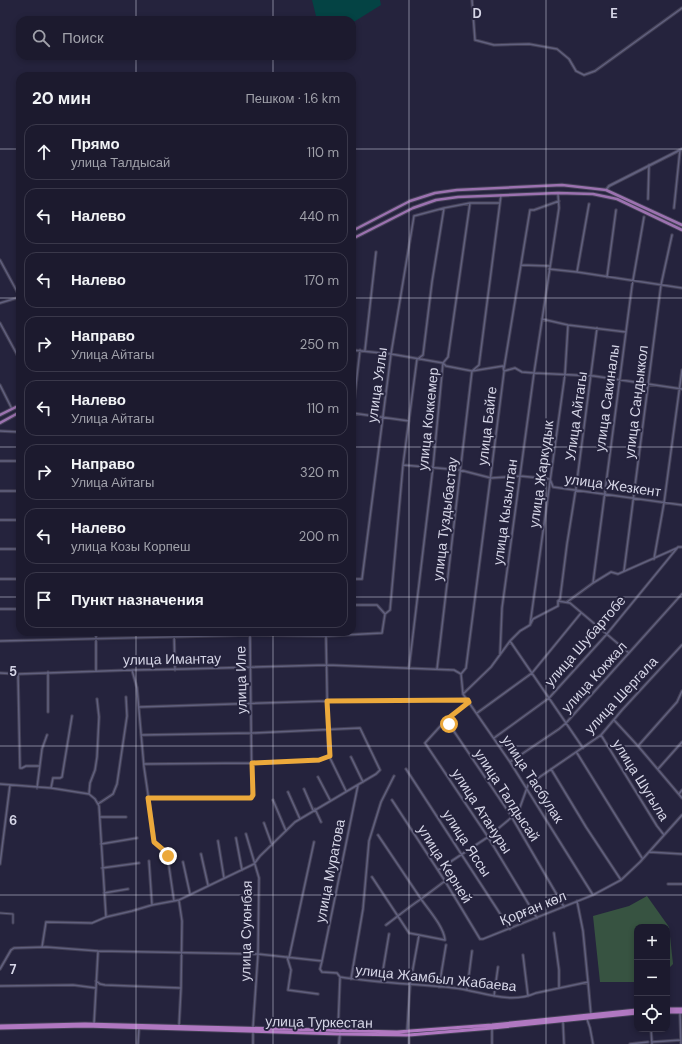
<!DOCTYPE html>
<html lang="ru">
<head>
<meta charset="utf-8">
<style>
	body { margin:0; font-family:"DM Sans",sans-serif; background:#29273a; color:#f1f3f6 }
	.controls { position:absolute; right:12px; bottom:12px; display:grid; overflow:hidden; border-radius:8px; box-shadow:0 2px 6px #0003 }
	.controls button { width:36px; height:36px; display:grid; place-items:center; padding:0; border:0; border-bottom:1px solid #3a384a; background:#1c1a2e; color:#f1f3f6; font:20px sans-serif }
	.stop { position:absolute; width:12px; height:12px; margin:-9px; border:3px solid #eca93b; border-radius:50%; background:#fff }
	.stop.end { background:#eca93b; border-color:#fff; box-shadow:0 1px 4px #0008 }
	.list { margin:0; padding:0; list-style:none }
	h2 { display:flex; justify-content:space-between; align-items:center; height:52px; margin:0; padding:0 16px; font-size:17px }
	h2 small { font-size:13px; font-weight:400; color:#a0a1aa }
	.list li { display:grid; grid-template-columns:26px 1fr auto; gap:12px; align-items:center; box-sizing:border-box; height:56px; margin:0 8px 8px; padding:0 8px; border:1px solid #3a384a; border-radius:12px }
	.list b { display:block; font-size:15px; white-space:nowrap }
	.list p { margin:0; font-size:13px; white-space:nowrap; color:#a0a1aa }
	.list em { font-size:13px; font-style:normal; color:#a0a1aa }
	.icon { flex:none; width:22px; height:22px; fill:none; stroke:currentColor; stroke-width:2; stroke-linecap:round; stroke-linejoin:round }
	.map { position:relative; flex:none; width:682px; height:1044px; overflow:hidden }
	.search { position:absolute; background:#1c1a2e; box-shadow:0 2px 6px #0003; left:16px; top:16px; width:340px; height:44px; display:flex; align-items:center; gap:10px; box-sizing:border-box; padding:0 14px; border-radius:12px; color:#a0a1aa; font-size:15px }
	.panel { position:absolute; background:#1c1a2e; box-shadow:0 2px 6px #0003; left:16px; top:72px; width:340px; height:564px; border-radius:12px }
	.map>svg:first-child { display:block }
	.green { fill:#375341 }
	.water { fill:#044344 }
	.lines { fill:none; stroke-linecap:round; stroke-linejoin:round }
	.pedestrian-casing { stroke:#434056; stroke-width:3 }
	.minor-casing { stroke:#434056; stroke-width:3.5 }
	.tertiary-casing { stroke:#434056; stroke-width:4 }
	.primary-casing { stroke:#434056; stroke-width:4.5 }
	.trunk-casing { stroke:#434056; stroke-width:5 }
	.pedestrian { stroke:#61607e; stroke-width:1 }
	.minor { stroke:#61607e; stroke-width:1.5 }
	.tertiary { stroke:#61607e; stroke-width:2 }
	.primary { stroke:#9c72b0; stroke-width:2.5 }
	.trunk { stroke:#b078c1; stroke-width:3 }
	.route { stroke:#eca93b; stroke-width:5 }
	.grid { fill:none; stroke:#d6d6e7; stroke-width:1; stroke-opacity:0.55 }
	.labels { text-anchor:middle; stroke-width:4; stroke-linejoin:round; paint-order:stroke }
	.street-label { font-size:14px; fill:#d6d6e7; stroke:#25233d }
	.grid-label { font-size:13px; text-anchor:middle; font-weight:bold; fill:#d6d6e7; stroke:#25233d; stroke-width:4; stroke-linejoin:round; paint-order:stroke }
</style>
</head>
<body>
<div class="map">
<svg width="682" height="1044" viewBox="0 0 682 1044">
	<rect width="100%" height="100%" fill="#25233d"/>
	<path class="green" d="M647 896 669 927 673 964 667 970V927H637V982H600L593 916 629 906Z"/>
	<path class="water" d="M312 0H380L381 5 352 23V20H317Z"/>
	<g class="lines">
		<defs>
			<path id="pedestrian" d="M0 913 13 914V923"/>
			<path id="minor" d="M472 0 475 40 494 45 529 44 557 49 569 59 576 71 584 75 595 71 682 8
				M558 194 559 208 534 373 594 376 682 389
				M648 199 649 165
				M589 204 577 272 682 288
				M674 208 680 150
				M0 260 20 297 0 303
				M521 265 550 266
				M549 269 577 272
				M607 277 616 210
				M542 319 568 325 626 332
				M0 323 20 360
				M352 350 391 354 443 363 446 366 472 371 479 365 501 195
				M365 350 376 252
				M419 358 423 355 432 282 444 208 470 203
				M504 368 530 210H534L559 201
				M0 385 12 409
				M352 413 409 421
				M352 419 360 350
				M0 431 20 432
				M0 461H20
				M403 465 460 470 491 478 520 476 550 479 553 487 682 505
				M0 491H20
				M0 520H20
				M0 549H20
				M654 559 664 503 682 370
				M624 571 661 285 672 235
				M0 579H20
				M352 579H362L391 354 414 216 444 208
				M593 583 632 286 644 217
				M558 601 560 599 567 544 576 488 597 328
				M567 602 593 583 611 572 618 574 677 548
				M352 605H377L385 614
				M0 609H20
				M530 625 565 374 568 325
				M96 632V671
				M174 632 175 670
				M250 632V635L326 636 328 742 329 756 346 791
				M326 632V636L382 633 385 614 390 610 403 465 417 359
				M0 641 250 635 252 797 251 798H148
				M510 641 583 748
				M409 668 433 467 443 363 448 357 470 203H500
				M437 669 472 371 503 366 504 371 515 368 522 372 534 373 502 608 500 655
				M132 670 137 688 144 767 155 842 167 853 174 901
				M0 673 18 674 20 768H22L26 766H39
				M18 674 132 670 185 669 327 665 454 670 461 674
				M461 674 466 668 504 372
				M461 674 463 694 510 762 593 895
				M463 694 491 667 510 641 520 631 530 625 533 619 558 606V601L570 603 629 653
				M469 702 446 720 449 724 510 814 564 907
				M139 707 327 701 468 700
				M48 712V672
				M477 713 532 673 581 613
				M614 720 638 746 682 798
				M445 721 425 743 488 837 537 918
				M601 735 657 826 664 835
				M494 738 549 698 606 635 678 547H682
				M638 746 677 702 682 691
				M577 753 642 858
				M351 757 363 782
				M510 762 559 729 566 723 682 594
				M144 764 252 763 319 761 329 756
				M406 769 510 929
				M551 769 586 827 621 880
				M658 769 682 742
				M318 777 330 800
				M0 784 51 788 89 794 95 799 99 806 106 917
				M37 788 42 749 47 735
				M51 788 53 778H60L62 777 72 716
				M304 789 313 810
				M288 792 300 819
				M89 794 90 783 95 770 97 757 99 717 97 699
				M679 794 682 790
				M273 800 286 831
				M392 800 445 881 480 939H483L593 895 621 880 640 862 682 815
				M98 804 113 794 117 784 127 716 126 697
				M315 809 321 822
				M100 817H126
				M264 823 272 845
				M246 834 259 878 258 954 253 1027
				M378 835 421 899 445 881
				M236 838 242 870
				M218 841 224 878
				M101 844 137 838
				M649 852 682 854
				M201 854 208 885
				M149 861 152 905
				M183 862 190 894
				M0 864 10 785
				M102 868 139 863
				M438 870 488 837 512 817 519 810 528 785 601 735 622 710 682 645
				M372 877 409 933 445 940C444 927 428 909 421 899 409 907 398 916 386 925
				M668 884H682
				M104 893 128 889
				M179 901 182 921 181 988 179 1026
				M577 901 583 931 588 982
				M554 933 559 970V987
				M42 947 46 922 92 923 106 917 132 911 152 905 179 900 254 864 260 856 295 822 376 774 380 770 360 728 252 733 141 735
				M523 955 528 996
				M287 957 291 970 288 990 318 994
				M289 958 314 842
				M322 961 358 785
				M0 969 11 950 14 948 46 947 98 951 258 954 322 961 320 969 322 972 337 973 340 977C378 983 416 984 454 988 481 991 509 1005 536 993L588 982 591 1015
				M351 979 363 909 369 841 381 802 394 776
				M96 981 100 984 105 985 181 988
				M381 982 389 934
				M0 986 73 985 96 988
				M439 987 446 945
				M467 990 472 951
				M494 996 498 967
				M680 1012 681 1044
				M587 1019 590 1028 593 1044
				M563 1022 564 1044
				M94 1024 98 952
				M651 1029 652 1044
				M338 1030 340 978
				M407 1032 410 985 419 935
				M652 1042 681 1040
				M138 1044 139 1028
				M253 1044V1032
				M409 1044V1036
				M492 1044V1028
				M630 1044 648 1042"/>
			<path id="tertiary" d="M606 190 609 186 682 149
				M339 1044 340 1033"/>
			<path id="primary" d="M352 231 410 201 435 193 457 190 562 185 606 190 682 225
				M352 239 413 208 436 200 458 197 558 193 593 194 617 199 682 230
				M0 415 20 405
				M0 423 20 412"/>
			<path id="trunk" d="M667 1009H682
				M667 1012H682
				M0 1026 85 1024 397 1032 492 1025 637 1010
				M0 1028 85 1026 340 1034 409 1035 492 1028 637 1013"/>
		</defs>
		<use href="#pedestrian" class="pedestrian-casing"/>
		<use href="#minor" class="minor-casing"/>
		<use href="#tertiary" class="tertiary-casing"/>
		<use href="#primary" class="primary-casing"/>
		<use href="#trunk" class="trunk-casing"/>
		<use href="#pedestrian" class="pedestrian"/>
		<use href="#minor" class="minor"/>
		<use href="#tertiary" class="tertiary"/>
		<use href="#primary" class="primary"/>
		<use href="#trunk" class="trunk"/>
	</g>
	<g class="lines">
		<path class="route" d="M168 856 167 853 154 842 148 798H251L253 795 252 763 319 760 330 756 327 701 468 700 469 702 446 720 449 724"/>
	</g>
	<path class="grid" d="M136 0V20M273 0V20M409 0V1044M546 0V1044M136 56V76M273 56V76M0 149H20M352 149H682M0 298H20M352 298H682M0 447H20M352 447H682M0 597H20M352 597H682M136 632V1044M273 632V1044M0 746H682M0 895H682"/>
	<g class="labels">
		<g class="street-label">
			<text transform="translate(377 385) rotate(-82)" y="5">улица Уялы</text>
			<text transform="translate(607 398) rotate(-82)" y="5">улица Сакиналы</text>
			<text transform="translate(636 402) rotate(-83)" y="5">улица Сандыккол</text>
			<text transform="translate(576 416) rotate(-82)" y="5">Улица Айтагы</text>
			<text transform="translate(428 419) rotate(-84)" y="5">улица Коккемер</text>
			<text transform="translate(487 426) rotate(-83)" y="5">улица Байге</text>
			<text transform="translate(541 474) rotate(-82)" y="5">улица Жаркудык</text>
			<text transform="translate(613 485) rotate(8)" y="5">улица Жезкент</text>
			<text transform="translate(505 512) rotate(-82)" y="5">улица Кызылтан</text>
			<text transform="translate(445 519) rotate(-83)" y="5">улица Туздыбастау</text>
			<text transform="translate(585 641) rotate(-49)" y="5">улица Шубартобе</text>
			<text transform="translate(172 659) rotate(-1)" y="5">улица Имантау</text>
			<text transform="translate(594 677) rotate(-48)" y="5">улица Кокжал</text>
			<text transform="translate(241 680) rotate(-91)" y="5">улица Иле</text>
			<text transform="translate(621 695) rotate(-47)" y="5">улица Шергала</text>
			<text transform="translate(533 779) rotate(57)" y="5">улица Тасбулак</text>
			<text transform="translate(641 780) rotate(58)" y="5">улица Шугыла</text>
			<text transform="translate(507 795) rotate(57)" y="5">улица Талдысай</text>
			<text transform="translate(482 811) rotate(57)" y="5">улица Атануры</text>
			<text transform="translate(467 843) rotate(57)" y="5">улица Яссы</text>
			<text transform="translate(445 864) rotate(58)" y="5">улица Керней</text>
			<text transform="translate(330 871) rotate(-79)" y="5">улица Муратова</text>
			<text transform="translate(533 908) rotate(-22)" y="5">Қорған көл</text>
			<text transform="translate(246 931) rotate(-89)" y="5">улица Суюнбая</text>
			<text transform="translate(436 978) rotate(6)" y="5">улица Жамбыл Жабаева</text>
			<text transform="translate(319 1022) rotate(1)" y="5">улица Туркестан</text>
		</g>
	</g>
	<g class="grid-label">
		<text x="477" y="18">D</text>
		<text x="614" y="18">E</text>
		<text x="13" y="676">5</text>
		<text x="13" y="825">6</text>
		<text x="13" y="974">7</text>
	</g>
</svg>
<div class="controls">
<button>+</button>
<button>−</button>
<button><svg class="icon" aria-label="locate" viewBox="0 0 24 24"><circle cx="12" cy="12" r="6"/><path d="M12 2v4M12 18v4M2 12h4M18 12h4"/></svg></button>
</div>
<div class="stop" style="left:449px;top:724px"></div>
<div class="stop end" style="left:168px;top:856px"></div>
<div class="search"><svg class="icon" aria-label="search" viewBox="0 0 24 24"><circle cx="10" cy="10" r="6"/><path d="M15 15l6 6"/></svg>Поиск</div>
<section class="panel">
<h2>20 мин<small>Пешком · 1.6 km</small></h2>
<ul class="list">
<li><svg class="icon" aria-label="ahead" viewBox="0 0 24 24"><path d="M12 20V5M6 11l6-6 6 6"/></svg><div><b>Прямо</b><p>улица Талдысай</p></div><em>110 m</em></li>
<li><svg class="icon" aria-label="left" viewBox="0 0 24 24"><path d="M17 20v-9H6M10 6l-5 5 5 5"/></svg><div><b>Налево</b></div><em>440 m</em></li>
<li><svg class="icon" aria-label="left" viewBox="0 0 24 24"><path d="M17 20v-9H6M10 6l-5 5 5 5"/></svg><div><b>Налево</b></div><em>170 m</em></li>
<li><svg class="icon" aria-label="right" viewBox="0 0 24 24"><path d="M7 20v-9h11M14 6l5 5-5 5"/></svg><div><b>Направо</b><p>Улица Айтагы</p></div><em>250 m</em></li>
<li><svg class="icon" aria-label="left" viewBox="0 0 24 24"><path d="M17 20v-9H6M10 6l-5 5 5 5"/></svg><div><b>Налево</b><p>Улица Айтагы</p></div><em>110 m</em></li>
<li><svg class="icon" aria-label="right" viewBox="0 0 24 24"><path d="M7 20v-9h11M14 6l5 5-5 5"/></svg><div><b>Направо</b><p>Улица Айтагы</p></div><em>320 m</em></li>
<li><svg class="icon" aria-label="left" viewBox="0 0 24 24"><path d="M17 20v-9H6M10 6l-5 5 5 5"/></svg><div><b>Налево</b><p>улица Козы Корпеш</p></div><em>200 m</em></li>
<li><svg class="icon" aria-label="arrive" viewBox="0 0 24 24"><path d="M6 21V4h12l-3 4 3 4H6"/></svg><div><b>Пункт назначения</b></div></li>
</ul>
</section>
</div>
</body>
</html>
